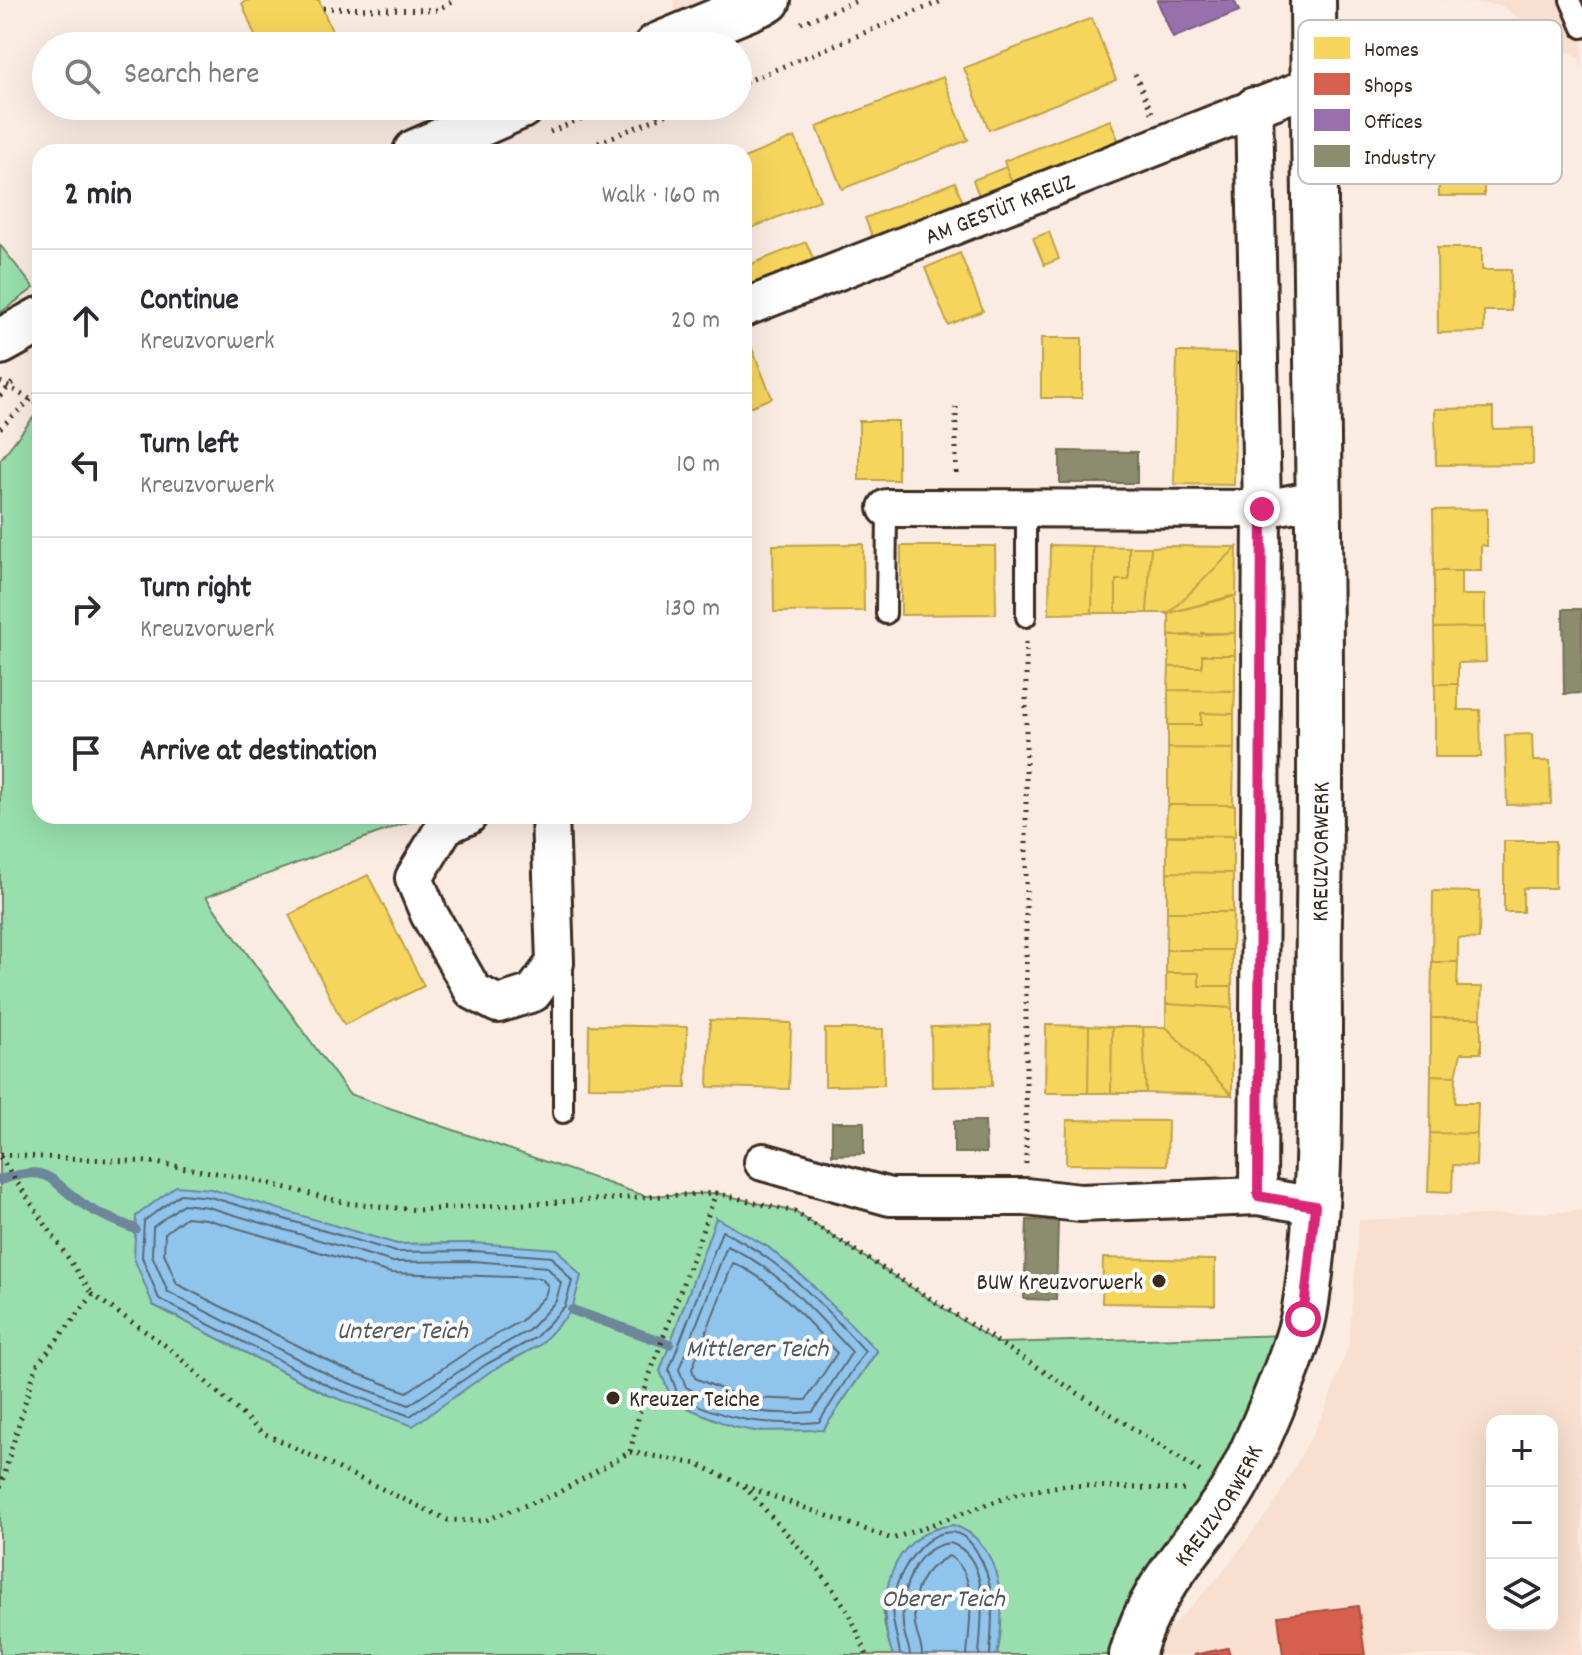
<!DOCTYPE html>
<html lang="en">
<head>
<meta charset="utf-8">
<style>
	body { margin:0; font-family:Dekko,sans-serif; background:#f7f7f7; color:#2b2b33 }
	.controls { position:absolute; right:24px; bottom:24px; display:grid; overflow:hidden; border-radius:16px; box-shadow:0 8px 32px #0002 }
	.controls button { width:72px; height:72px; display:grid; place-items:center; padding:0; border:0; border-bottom:2px solid #e1e1e2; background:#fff; color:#2b2b33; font:40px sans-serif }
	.stop { position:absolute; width:24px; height:24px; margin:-18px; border:6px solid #db2777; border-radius:50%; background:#fff }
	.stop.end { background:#db2777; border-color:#fff; box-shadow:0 2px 8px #0008 }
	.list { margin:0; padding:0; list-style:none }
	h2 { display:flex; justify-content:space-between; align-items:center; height:104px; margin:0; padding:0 32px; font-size:34px }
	h2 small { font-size:26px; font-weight:400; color:#7c7c81 }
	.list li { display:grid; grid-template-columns:52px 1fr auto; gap:24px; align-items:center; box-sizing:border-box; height:144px; padding:0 32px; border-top:2px solid #e1e1e2 }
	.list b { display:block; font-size:30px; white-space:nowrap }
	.list p { margin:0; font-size:26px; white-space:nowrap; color:#7c7c81 }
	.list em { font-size:26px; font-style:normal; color:#7c7c81 }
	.icon { flex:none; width:44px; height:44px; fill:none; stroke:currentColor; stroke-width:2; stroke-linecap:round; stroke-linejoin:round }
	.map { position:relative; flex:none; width:1582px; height:1655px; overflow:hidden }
	.search { position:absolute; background:#fff; box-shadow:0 8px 32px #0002; left:32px; top:32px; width:720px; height:88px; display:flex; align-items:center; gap:20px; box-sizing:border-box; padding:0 28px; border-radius:44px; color:#7c7c81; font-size:30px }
	.panel { position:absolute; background:#fff; box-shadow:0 8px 32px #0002; left:32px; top:144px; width:720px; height:680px; border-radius:24px }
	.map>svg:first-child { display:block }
	.built { fill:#f8dfcf; fill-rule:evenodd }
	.green { fill:#98dfad; stroke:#6a8466; stroke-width:2; fill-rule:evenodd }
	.water { fill:#8fc4ec; stroke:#6d869a; stroke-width:2 }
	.homes { fill:#f6d55c; stroke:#bea249; stroke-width:2 }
	.shops { fill:#d6604d; stroke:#a8503f; stroke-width:2 }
	.offices { fill:#9970ab; stroke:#7d5b81; stroke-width:2 }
	.industry { fill:#8c8c6e; stroke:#746f56; stroke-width:2 }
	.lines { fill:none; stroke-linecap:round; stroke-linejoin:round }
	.shore { stroke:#5d6870; stroke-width:2 }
	.stream { stroke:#6d869a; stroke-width:10 }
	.lane-casing { stroke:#3b2a1e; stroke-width:24 }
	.street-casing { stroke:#3b2a1e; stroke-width:42 }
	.secondary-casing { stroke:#3b2a1e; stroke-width:50 }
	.path { stroke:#3b2a1e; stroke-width:5; stroke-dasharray:2 6; stroke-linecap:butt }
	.lane { stroke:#fff; stroke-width:18 }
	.street { stroke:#fff; stroke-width:36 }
	.secondary { stroke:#fff; stroke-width:44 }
	.route { stroke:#db2777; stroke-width:10 }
	.poi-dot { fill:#3b2a1e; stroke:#fff; stroke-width:3 }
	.labels { text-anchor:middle; stroke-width:8; stroke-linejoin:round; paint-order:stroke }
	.street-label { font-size:24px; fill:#3b2a1e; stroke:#fff }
	.poi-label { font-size:24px; fill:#3b2a1e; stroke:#fff; text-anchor:end }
	.water-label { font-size:26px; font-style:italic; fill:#54585c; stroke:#fff }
	.key { fill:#fff; stroke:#c4bfbc; stroke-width:2 }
	.key-label { font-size:22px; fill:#3b2a1e }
</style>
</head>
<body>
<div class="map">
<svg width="1582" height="1655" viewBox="0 0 1582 1655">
	<rect width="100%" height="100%" fill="#fbece3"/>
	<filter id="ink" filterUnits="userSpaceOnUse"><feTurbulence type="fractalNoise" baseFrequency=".0125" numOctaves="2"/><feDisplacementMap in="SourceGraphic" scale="16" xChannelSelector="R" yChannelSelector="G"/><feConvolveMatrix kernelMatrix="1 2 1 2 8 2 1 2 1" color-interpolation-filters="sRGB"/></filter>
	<g filter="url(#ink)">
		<path class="built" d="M673 0H712L677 14Z
			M1439 0H1582V72L1580 59 1500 5Z
			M1582 1211V1655H1157L1163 1636 1221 1574 1275 1503 1325 1411 1349 1344 1359 1220ZM1492 1421H1552V1625H1492Z"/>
		<path class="green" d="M0 245 34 288 0 313Z
			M40 409V816H424L206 897 349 1094 645 1196 716 1193 795 1212 997 1343 1290 1335 1231 1472 1116 1655H997L999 1587 936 1527C921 1537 887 1587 884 1605 882 1623 888 1638 893 1655H0V460ZM716 1218 768 1247 810 1283 877 1351 823 1430ZM354 1233 397 1244 474 1243 540 1345 491 1371 328 1395 153 1305Z"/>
		<path class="water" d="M176 1186 211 1189 397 1244 474 1243 557 1249 581 1276 572 1310 540 1345 491 1371 413 1426 328 1395 153 1305 134 1258 136 1216Z
			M716 1218 768 1247 810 1283 877 1351 823 1430 755 1431 733 1427 673 1402 660 1371Z
			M953 1525C1003 1541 1007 1611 997 1655H893C873 1604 889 1532 953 1525Z"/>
		<path class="homes" d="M249 0H319L336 41 323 46H259L242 3Z
			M1092 18 1116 80 989 130 964 68Z
			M943 77 968 140 842 189 817 127Z
			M1438 113H1485V134H1537V174H1484V196H1439Z
			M1110 120 1119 142 1012 183 1004 161Z
			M795 137 820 200 744 231V158Z
			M1006 167 1012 183 979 196 973 180Z
			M955 182 964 205 874 241 865 218Z
			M1049 232 1059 259 1044 265 1033 238Z
			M806 242 816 265 744 294V267Z
			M1437 248H1482V270H1511V311H1484V332L1438 333Z
			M960 253 983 311 948 325 925 268Z
			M1041 338H1082V398H1041Z
			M749 341 772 398 744 409V343Z
			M1177 352 1236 353 1234 485 1174 484Z
			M1493 408V429L1533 428V464L1436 465 1435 409Z
			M859 421H898V480H859Z
			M1487 509V546L1481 545V571H1434L1433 510Z
			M863 544 864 611 774 612 773 545Z
			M1050 545 1093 546 1092 613 1049 614Z
			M901 546H995L996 614 901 615Z
			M1093 546 1129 547V580H1116V613H1092Z
			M1129 547H1151L1147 613H1116V580H1129Z
			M1151 547 1169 546 1237 547 1169 613H1147Z
			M1237 547 1236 596 1169 613Z
			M1434 571H1461V595H1485V627L1434 628Z
			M1235 595V633L1169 636V613Z
			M1485 627 1486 662 1458 663V684H1435L1434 628Z
			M1202 633H1235V655H1202V667H1169V636H1202Z
			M1202 655H1235V691L1168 690 1169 667H1202Z
			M1435 684H1458V710H1480L1481 757H1435Z
			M1168 690 1235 691 1234 714 1201 713V725H1168Z
			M1201 713 1234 714V749L1168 748V725H1201Z
			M1532 734 1533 761H1550L1551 804 1507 805 1505 735Z
			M1168 748 1234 749 1233 805H1168Z
			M1167 805H1235V836L1166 835Z
			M1167 836H1233V873L1167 872Z
			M1504 841H1555V888H1523V912H1504Z
			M1167 872 1233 873V912H1167Z
			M368 875 424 986 344 1025 289 915Z
			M1433 891 1480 892 1479 939 1458 938V962H1432Z
			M1167 912H1233L1232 950H1166Z
			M1166 950H1232V986H1199V973H1166Z
			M1432 962H1458L1457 987H1482L1481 1018H1431Z
			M1166 973H1199V986H1232V1008L1166 1004Z
			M1166 1004 1232 1008V1095L1166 1027Z
			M1431 1018H1481V1053H1461L1456 1076 1431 1075Z
			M710 1020 791 1023 789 1089 708 1087Z
			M589 1025 687 1027 686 1088 588 1087Z
			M1046 1025 1089 1026 1088 1093H1045Z
			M991 1026 992 1086 932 1087 931 1027Z
			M1089 1026 1112 1027 1111 1093H1088Z
			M1112 1027H1143L1146 1093H1111Z
			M1143 1027H1166L1232 1095 1146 1093Z
			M825 1029H883L884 1085 825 1086Z
			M1431 1075 1456 1076 1455 1103H1478L1477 1134 1430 1133Z
			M1067 1120 1168 1121 1167 1165 1066 1164Z
			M1430 1133 1477 1134 1476 1166 1453 1165 1452 1192 1428 1191Z
			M1103 1258 1215 1260V1305L1102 1303Z"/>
		<path class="shops" d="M1358 1606 1365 1655H1283L1278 1616Z
			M1228 1648 1230 1655H1193Z"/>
		<path class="offices" d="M1157 0H1234L1239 11 1173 38Z"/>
		<path class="industry" d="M1060 451 1137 452V483H1060Z
			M1563 609H1582V693L1564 694Z
			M954 1121H985L986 1153H954Z
			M832 1122H864V1154L832 1155Z
			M1027 1220 1058 1221 1056 1300 1024 1299Z"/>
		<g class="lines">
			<path class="shore" d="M180 1194 210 1197 396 1252 474 1251 552 1257 572 1281 565 1306 535 1338 487 1364 410 1416 331 1387 159 1299 142 1257 144 1221Z
				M183 1204 208 1207 393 1262 473 1261 547 1267 561 1283 556 1301 529 1330 482 1356 409 1405 335 1378 168 1292 152 1255 153 1227Z
				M186 1217 206 1219 391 1273 541 1278 548 1286 545 1296 521 1321 476 1346 407 1392 340 1367 177 1284 164 1253 165 1233Z
				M722 1231C779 1258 823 1305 865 1351L819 1422C769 1426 722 1421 678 1395L669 1370Z
				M727 1246C776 1267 816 1313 852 1352L813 1412C768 1416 726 1411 686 1387L679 1369Z
				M733 1263C773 1279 808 1322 837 1353L806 1400 742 1398 695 1378 692 1369Z
				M900 1655C898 1636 890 1621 893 1600 898 1563 946 1500 977 1552 997 1584 992 1620 990 1655
				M910 1655C909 1644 903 1635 903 1624 900 1592 913 1547 950 1543 992 1556 981 1623 979 1655
				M922 1655C922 1644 916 1635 915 1624 910 1593 922 1569 949 1556 980 1574 969 1625 967 1655"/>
			<path class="stream" d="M0 1180C51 1164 46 1178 83 1204 98 1215 118 1221 135 1229
				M572 1310 669 1344"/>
			<defs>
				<path id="lane" d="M1570 0 1582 28
					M1026 509V617
					M886 614 887 508
					M555 963 563 972V1113"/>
				<g id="street">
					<path d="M1254 106 1262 509 1258 1196"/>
					<path id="s1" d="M744 308 1314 85"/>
					<path d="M887 508 1262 509 1318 499"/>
					<path d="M468 816 445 826 414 878 429 914 473 991 498 1004 533 993 555 963 550 816"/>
					<path d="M763 1162 890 1197H1026L1080 1203 1258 1196 1315 1206"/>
				</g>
				<g id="secondary">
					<path d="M657 46 768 0"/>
					<path d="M416 152 521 106"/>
					<path d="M0 342 40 320"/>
					<path id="s2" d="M1132 1655C1151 1586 1190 1552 1229 1496 1249 1466 1297 1351 1304 1315 1326 1186 1317 1045 1319 914 1323 609 1315 305 1313 0"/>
				</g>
			</defs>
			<use href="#lane" class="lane-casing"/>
			<use href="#street" class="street-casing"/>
			<use href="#secondary" class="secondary-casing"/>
			<path class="path" d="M323 8 437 10 455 0
				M801 23 859 0
				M1135 74 1152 113
				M738 85 944 0
				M550 132 611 106
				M576 152 687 106
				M0 382 40 405
				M0 396 16 379
				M956 407V476
				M0 428 40 391
				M0 1155 150 1162 247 1178 346 1203 418 1210 716 1193 647 1382 630 1452 556 1494 483 1521 448 1520 261 1432 169 1348 93 1295 36 1366 0 1488
				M0 1157 93 1295
				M1026 1164V642
				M716 1193 795 1212 1201 1472
				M630 1452 697 1464 744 1486 819 1570 849 1612 867 1655
				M744 1486 892 1539 1016 1494 1065 1485 1187 1490"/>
			<use href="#lane" class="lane"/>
			<use href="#street" class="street"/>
			<use href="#secondary" class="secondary"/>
		</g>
	</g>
	<g class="lines" filter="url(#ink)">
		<path class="route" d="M1262 509 1258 1196 1315 1206 1303 1319"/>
	</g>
	<g class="poi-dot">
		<circle cx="1159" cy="1281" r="8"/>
		<circle cx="613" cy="1398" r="8"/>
	</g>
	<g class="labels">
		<g class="street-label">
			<text dy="8" stroke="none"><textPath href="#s1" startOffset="274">AM GESTÜT KREUZ</textPath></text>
			<text dy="8" stroke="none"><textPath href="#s2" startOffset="848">KREUZVORWERK</textPath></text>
			<text dy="8" stroke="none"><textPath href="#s2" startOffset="174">KREUZVORWERK</textPath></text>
		</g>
		<g class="poi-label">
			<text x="1143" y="1289">BUW Kreuzvorwerk</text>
			<text x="629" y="1406" text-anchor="start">Kreuzer Teiche</text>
		</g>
		<g class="water-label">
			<text x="402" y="1338">Unterer Teich</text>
			<text x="757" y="1356">Mittlerer Teich</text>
			<text x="943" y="1606">Oberer Teich</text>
		</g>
	</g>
	<rect x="1298" y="20" width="264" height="164" rx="12" class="key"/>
	<rect x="1314" y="37" width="36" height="22" fill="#f6d55c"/>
	<rect x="1314" y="73" width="36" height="22" fill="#d6604d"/>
	<rect x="1314" y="109" width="36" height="22" fill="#9970ab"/>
	<rect x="1314" y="145" width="36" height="22" fill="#8c8c6e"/>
	<g class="key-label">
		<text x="1364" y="56">Homes</text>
		<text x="1364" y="92">Shops</text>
		<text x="1364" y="128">Offices</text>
		<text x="1364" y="164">Industry</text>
	</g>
</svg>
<div class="controls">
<button>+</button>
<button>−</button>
<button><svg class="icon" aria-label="layers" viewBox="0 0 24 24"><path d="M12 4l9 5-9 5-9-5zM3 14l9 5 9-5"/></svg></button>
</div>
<div class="stop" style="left:1303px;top:1319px"></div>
<div class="stop end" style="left:1262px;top:509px"></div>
<div class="search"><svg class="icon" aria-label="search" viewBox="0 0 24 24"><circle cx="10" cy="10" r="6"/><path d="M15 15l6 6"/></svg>Search here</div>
<section class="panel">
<h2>2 min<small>Walk · 160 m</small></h2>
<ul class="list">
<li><svg class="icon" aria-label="ahead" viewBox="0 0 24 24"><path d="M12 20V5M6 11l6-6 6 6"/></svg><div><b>Continue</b><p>Kreuzvorwerk</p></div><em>20 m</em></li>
<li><svg class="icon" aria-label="left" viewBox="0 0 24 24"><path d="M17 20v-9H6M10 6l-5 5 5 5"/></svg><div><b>Turn left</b><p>Kreuzvorwerk</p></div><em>10 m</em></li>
<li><svg class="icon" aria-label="right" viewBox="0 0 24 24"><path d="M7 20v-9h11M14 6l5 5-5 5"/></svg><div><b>Turn right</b><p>Kreuzvorwerk</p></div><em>130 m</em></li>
<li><svg class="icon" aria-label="arrive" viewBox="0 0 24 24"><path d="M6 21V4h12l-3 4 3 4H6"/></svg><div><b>Arrive at destination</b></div></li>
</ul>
</section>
</div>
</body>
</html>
